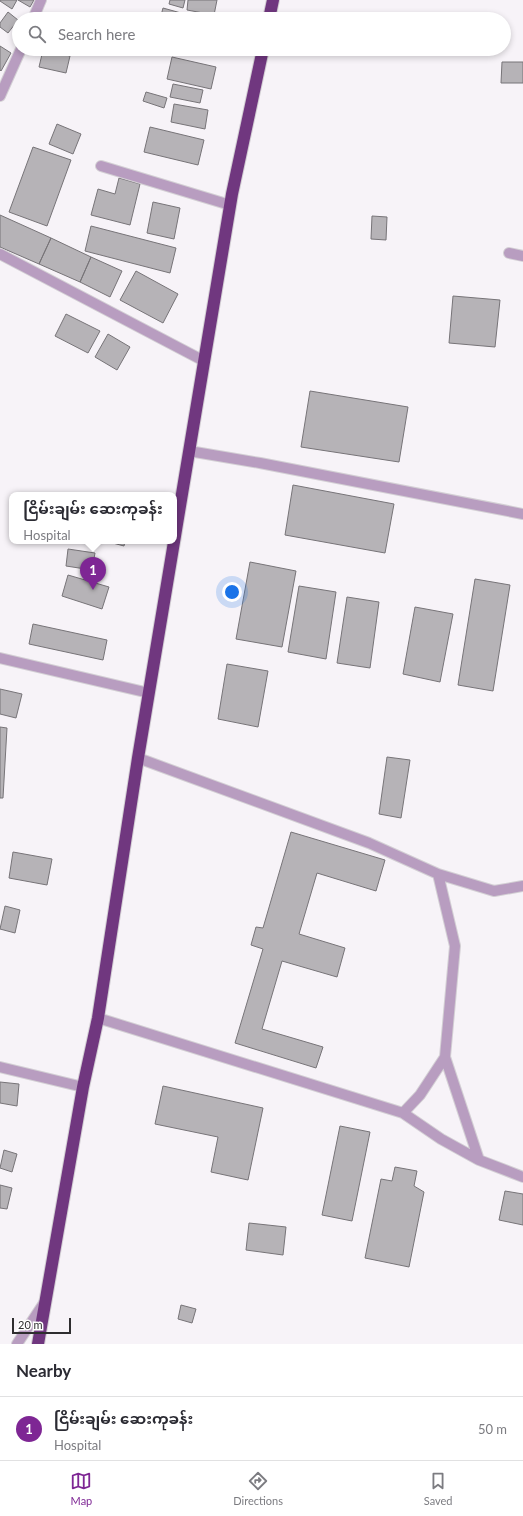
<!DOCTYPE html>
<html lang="en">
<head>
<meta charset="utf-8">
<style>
	body { margin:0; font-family:Lato,"Noto Sans Myanmar",sans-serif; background:#f7f7f7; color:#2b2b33 }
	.scale { position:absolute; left:12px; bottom:10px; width:59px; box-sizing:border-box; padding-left:4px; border:2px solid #2e2d2f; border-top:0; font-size:11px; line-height:14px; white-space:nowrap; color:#2e2d2f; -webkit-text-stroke:3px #fff; paint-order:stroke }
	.you { position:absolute; left:232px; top:592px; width:14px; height:14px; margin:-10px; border:3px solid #fff; border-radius:50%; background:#1a73e8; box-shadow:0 0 0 6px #1a73e833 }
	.badge { display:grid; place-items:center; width:26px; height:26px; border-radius:50%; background:#7e2694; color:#fff; font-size:13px; font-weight:700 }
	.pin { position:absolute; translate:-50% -33px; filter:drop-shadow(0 1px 2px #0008) }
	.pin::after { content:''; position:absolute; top:21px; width:14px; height:12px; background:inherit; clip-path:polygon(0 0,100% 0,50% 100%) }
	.popup { position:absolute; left:9px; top:492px; width:168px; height:52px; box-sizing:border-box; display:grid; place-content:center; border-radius:8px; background:#fff; filter:drop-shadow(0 1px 3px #0005); font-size:13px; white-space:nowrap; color:#7c7c81 }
	.popup b { font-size:15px; color:#2b2b33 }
	.popup::after { content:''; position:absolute; left:50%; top:100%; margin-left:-8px; border:8px solid transparent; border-top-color:#fff }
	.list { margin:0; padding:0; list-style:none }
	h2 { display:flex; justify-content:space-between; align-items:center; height:52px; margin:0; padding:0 16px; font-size:17px }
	h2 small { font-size:13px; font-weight:400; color:#7c7c81 }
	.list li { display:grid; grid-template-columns:26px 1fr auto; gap:12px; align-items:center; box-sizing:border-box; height:64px; padding:0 16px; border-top:1px solid #e1e1e2 }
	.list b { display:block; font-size:15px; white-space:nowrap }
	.list p { margin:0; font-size:13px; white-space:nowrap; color:#7c7c81 }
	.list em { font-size:13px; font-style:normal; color:#7c7c81 }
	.icon { flex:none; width:22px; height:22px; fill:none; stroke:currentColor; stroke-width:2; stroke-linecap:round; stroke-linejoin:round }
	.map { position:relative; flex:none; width:523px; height:1344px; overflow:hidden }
	.search { position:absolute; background:#fff; box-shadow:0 2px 6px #0003; left:12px; right:12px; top:12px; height:44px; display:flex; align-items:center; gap:10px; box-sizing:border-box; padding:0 14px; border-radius:22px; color:#7c7c81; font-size:15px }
	.sheet { height:116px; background:#fff }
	nav { display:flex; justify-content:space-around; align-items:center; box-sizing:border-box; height:56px; border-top:1px solid #e1e1e2; background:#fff; font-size:11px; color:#7c7c81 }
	nav a { display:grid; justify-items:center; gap:2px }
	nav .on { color:#7e2694 }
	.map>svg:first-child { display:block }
	.building { fill:#b6b3b7; stroke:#777478 }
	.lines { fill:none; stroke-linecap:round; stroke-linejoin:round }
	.minor-casing { stroke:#d3cfd4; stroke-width:12 }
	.highway-casing { stroke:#d3cfd4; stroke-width:14 }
	.minor { stroke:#b89dc0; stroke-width:10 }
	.highway { stroke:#70377f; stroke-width:12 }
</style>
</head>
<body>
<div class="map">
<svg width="523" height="1344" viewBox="0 0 523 1344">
	<rect width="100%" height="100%" fill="#f7f3f8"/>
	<path class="building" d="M0 0H17L12 9 0 1Z
		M18 0H34L30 7Z
		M170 0H185L183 8 169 4Z
		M188 0H217L214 15 187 10Z
		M163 8 181 13 179 19H160Z
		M8 12 18 20 8 33 0 27V23Z
		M0 46 11 53 1 71 0 70Z
		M187 49H204L202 54Z
		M43 50 70 56 66 73 39 67Z
		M172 57 216 67 211 89 167 79Z
		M502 62H523V83H501Z
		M173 84 203 90 200 103 170 97Z
		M146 92 167 98 164 108 143 101Z
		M174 104 208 110 205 129 171 122Z
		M57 124 81 134 73 154 49 144Z
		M150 127 204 140 198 165 144 152Z
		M33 147 71 160 47 226 9 212Z
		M119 178 140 184 130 225 91 215 98 189 115 194Z
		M153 202 180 208 174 239 147 233Z
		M0 215 51 238 39 264 0 247Z
		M372 216 387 217 386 240 371 239Z
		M91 226 176 248 170 273 85 251Z
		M51 238 91 257 80 282 39 264Z
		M91 257 122 271 110 297 80 282Z
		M136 271 178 294 163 323 120 300Z
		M453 296 500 300 495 347 449 343Z
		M66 314 100 331 88 353 55 336Z
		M108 334 130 347 117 370 95 357Z
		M310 391 408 407 399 462 301 447Z
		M293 485 394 504 385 553 285 535Z
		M109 541H125L124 546 109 542Z
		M68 549 95 553 92 570 66 566Z
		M250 562 296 571 282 647 236 639Z
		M68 575 109 587 102 609 62 596Z
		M475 579 510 585 493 691 458 685Z
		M299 586 336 592 326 659 288 652Z
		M347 597 379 602 370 668 337 663Z
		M415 607 453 614 440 682 403 674Z
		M33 624 107 640 103 660 29 644Z
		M227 664 268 671 258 727 218 719Z
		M0 689 22 694 16 718 0 714Z
		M0 727 7 728 3 798H0Z
		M387 757 410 760 401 818 379 814Z
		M291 832 385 860 376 891 317 873 299 934 345 948 337 977 282 961 262 1029 323 1047 316 1068 235 1043 263 949 251 945 256 927 263 928Z
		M13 852 52 859 47 885 9 878Z
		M5 906 20 910 15 933 0 929Z
		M0 1082 19 1084 17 1106 0 1103Z
		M163 1086 263 1108 248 1180 211 1172 218 1137 155 1124Z
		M340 1126 370 1132 352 1221 322 1215Z
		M4 1150 17 1154 12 1172 0 1168Z
		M395 1167 417 1171 414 1186 424 1192 409 1267 365 1258 381 1179 392 1181Z
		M0 1185 12 1188 7 1209 0 1208Z
		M505 1191 523 1194V1225L499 1220Z
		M249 1223 286 1227 283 1255 246 1250Z
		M181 1305 196 1309 192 1323 178 1319Z"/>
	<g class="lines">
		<defs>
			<path id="minor" d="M33 19 41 0
				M0 96 21 49
				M101 166 230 205
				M509 253 523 256
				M0 254 204 361
				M189 451 260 463 523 514
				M0 658 149 693
				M138 758 369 843 438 874 455 946 445 1057 479 1160 523 1177
				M438 874 494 891 523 886
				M98 1018 403 1113 441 1139 479 1160
				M0 1067 83 1087
				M403 1113 420 1095 445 1057
				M17 1344 44 1303"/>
			<path id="highway" d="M269 19 273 0
				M38 1344 83 1087 98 1018 138 758 232 194 263 49"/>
		</defs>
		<use href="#minor" class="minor-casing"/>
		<use href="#highway" class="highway-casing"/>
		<use href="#minor" class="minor"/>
		<use href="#highway" class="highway"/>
	</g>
</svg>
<div class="scale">20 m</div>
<div class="you"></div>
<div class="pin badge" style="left:93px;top:590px">1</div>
<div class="popup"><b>ငြိမ်းချမ်း ဆေးကုခန်း</b>Hospital</div>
<div class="search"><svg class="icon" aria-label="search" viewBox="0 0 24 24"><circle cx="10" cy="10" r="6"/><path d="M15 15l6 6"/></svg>Search here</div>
</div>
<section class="sheet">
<h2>Nearby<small></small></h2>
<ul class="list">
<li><span class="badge">1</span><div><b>ငြိမ်းချမ်း ဆေးကုခန်း</b><p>Hospital</p></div><em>50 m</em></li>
</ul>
</section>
<nav>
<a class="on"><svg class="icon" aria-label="map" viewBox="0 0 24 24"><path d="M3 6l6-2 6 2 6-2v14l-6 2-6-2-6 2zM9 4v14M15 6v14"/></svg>Map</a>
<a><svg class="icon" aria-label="directions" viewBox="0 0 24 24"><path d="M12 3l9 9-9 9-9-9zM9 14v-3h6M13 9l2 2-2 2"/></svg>Directions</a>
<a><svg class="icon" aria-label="saved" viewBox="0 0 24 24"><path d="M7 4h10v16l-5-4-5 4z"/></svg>Saved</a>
</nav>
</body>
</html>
